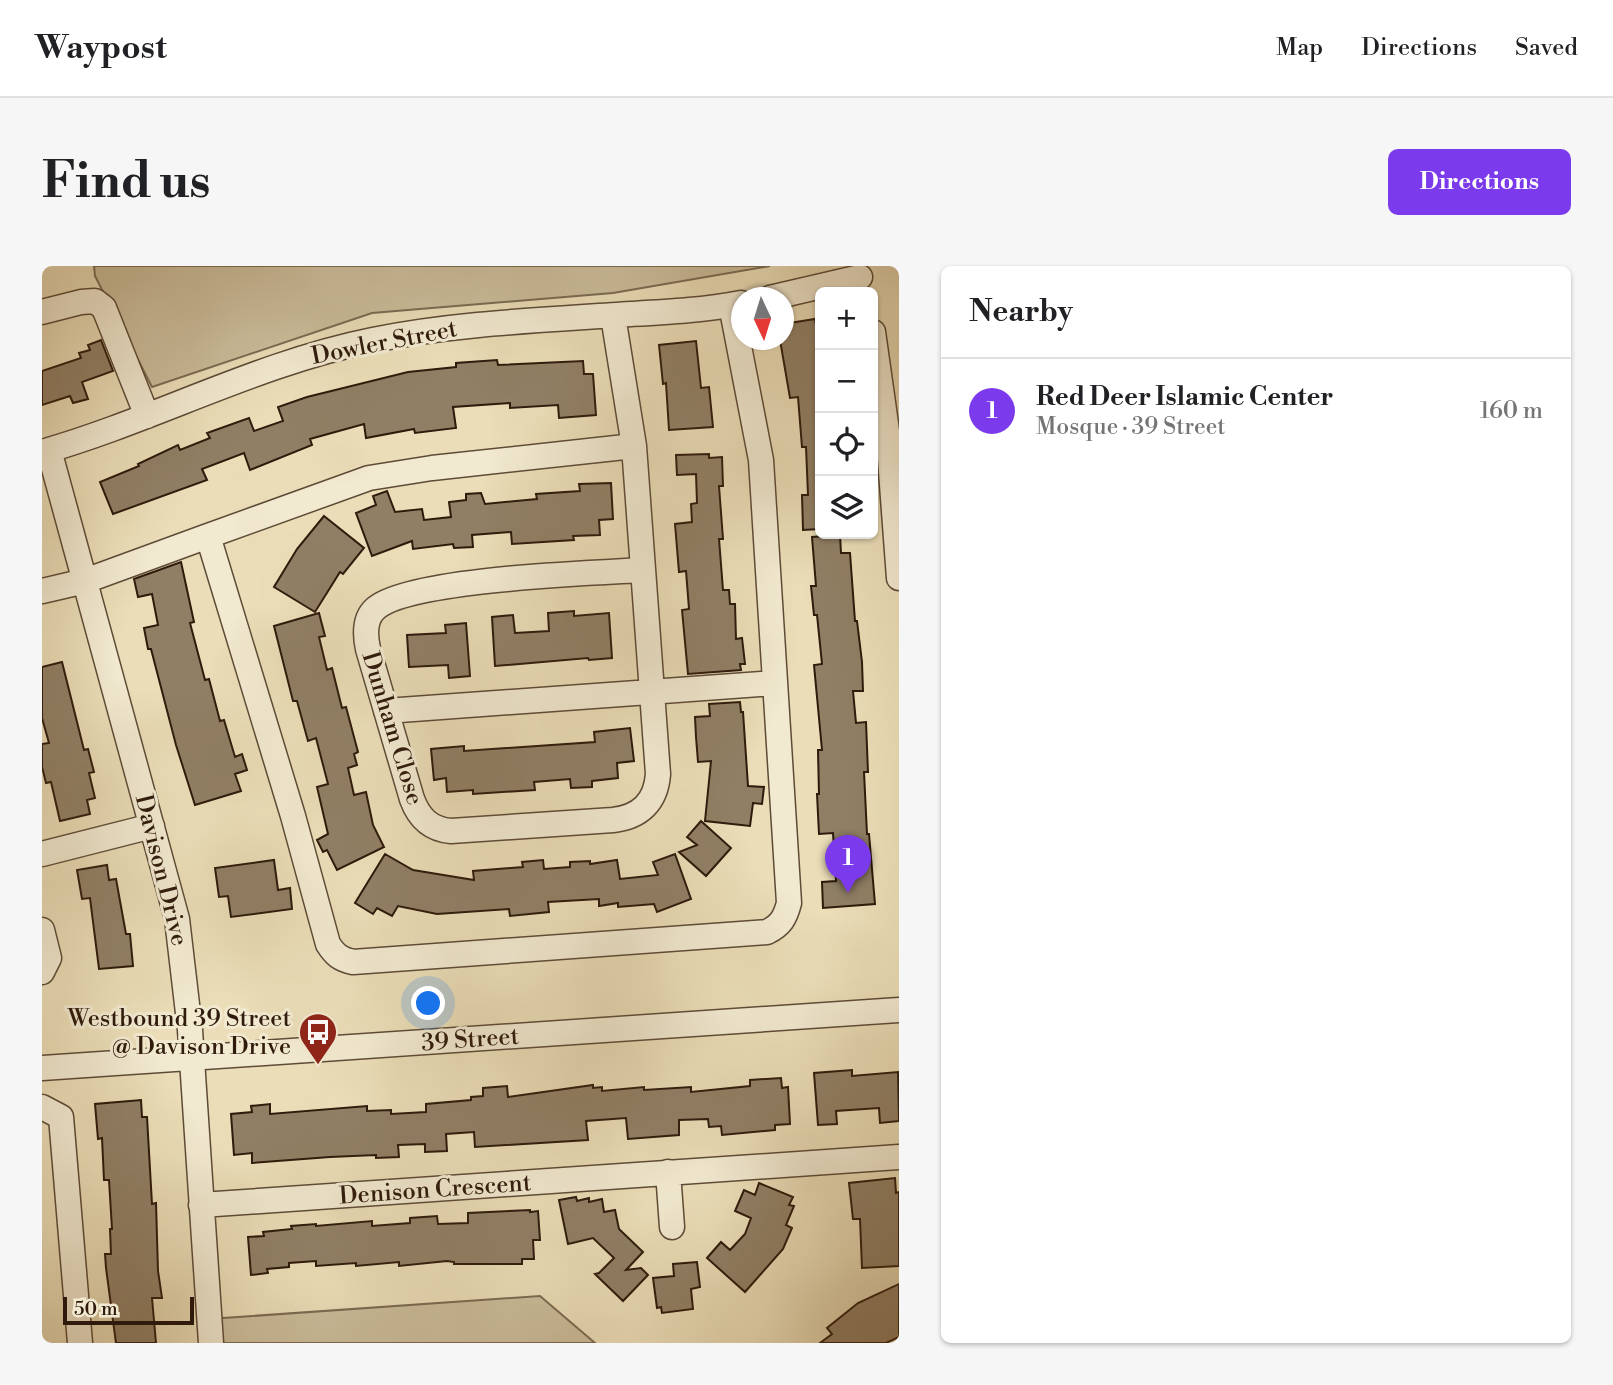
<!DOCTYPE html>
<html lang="en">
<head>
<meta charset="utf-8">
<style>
	body { margin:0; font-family:"Libre Bodoni",serif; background:#f6f6f6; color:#202124 }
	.controls { position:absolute; right:21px; top:21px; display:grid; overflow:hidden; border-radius:10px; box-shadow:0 2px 5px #0004 }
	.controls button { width:63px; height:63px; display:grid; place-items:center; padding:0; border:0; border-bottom:2px solid #e0e0e0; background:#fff; color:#202124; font:35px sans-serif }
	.compass { position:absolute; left:689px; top:21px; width:63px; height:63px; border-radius:50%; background:#fff; box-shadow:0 2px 5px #0004; rotate:176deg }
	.scale { position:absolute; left:21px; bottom:18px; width:131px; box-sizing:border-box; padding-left:7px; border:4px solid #2f1a0c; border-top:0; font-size:19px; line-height:24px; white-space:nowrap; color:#2f1a0c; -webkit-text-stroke:5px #f1e9d0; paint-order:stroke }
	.you { position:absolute; left:387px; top:738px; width:24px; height:24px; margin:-18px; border:5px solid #fff; border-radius:50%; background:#1a73e8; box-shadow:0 0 0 10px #1a73e833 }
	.badge { display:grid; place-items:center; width:46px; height:46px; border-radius:50%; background:#7c3aed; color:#fff; font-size:23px; font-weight:700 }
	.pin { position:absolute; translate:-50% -58px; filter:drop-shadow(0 2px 4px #0008) }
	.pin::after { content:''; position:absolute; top:37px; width:24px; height:21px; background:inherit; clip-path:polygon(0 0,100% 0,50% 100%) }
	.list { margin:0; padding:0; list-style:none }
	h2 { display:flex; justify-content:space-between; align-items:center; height:91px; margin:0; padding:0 28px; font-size:30px }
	h2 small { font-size:23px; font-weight:400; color:#757577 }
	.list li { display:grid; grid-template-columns:46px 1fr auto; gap:21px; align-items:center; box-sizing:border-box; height:105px; padding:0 28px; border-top:2px solid #e0e0e0 }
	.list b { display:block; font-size:26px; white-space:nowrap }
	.list p { margin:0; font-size:23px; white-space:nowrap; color:#757577 }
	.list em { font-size:23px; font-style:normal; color:#757577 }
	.icon { flex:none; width:38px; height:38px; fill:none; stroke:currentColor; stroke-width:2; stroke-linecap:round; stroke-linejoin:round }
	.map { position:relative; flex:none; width:857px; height:1077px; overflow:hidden; border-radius:10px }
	header { display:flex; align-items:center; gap:42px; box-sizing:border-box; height:98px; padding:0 35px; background:#fff; border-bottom:2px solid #e0e0e0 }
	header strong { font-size:33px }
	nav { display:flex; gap:38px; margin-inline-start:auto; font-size:24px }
	.intro { display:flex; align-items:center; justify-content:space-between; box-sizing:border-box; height:168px; padding:0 42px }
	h1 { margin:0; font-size:49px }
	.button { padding:18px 32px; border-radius:10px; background:#7c3aed; color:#fff; font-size:24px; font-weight:700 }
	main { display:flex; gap:42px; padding:0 42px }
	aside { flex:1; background:#fff; border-radius:10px; box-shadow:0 2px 5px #0004 }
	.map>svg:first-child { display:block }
	.green { fill:#cabc9a; stroke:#7c6b53; stroke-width:2 }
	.building { fill:#907f65; stroke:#2f1a0c; stroke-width:2 }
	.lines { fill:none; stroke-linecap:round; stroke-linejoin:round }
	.minor-casing { stroke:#5e4b37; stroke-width:27 }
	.minor { stroke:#f1e9d0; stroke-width:24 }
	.labels { text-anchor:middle; stroke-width:6; stroke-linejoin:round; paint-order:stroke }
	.street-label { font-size:24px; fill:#2f1a0c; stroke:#f1e9d0 }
	.poi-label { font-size:24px; fill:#2f1a0c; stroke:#f1e9d0; text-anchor:end }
</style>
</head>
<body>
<header>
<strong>Waypost</strong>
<nav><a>Map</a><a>Directions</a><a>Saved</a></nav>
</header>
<div class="intro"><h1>Find us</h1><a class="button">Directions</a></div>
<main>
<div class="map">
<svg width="857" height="1077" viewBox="0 0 857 1077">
	<rect width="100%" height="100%" fill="#eaddb7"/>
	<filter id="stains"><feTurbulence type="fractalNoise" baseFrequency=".00286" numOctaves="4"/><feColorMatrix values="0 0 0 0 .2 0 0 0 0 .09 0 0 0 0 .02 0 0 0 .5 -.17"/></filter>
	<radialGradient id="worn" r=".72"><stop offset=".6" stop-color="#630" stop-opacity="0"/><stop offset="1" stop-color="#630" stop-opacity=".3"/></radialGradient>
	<path class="green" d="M52 0H728L571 27 330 47 110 121 53 10Z
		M498 1030 553 1077H169L167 1053Z"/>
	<path class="building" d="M773 53 776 70 778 69V263L761 264 760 229H766L764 181H760L756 131 748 132 738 74H741V58Z
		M59 74 71 105 40 116 46 133 31 137 28 130 0 139V105L39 92 37 87 48 84 46 79Z
		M654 75 659 122 667 121 671 161 627 164 624 117 621 118 617 79Z
		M455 94 456 99 541 95 542 108H551L554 149 517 152 516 139 468 142V137L411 141 414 162 373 167 372 163 324 172 322 158 268 173 270 179 208 204 202 187 160 203 165 214 71 248 58 216 97 200 96 198 136 179 138 184 168 172 165 167 207 152 212 165 241 155 236 141 265 131 366 106 414 101V97Z
		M667 188V192L680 191 681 220H677L681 273H677L681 324H687L688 338H693L694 373 700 372 703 398H698L699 404 646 408 640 344 647 343 644 305 637 306 633 258 650 256 649 238 655 237 654 208 635 209 634 189Z
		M569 217 571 253 557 254 558 269 531 270 532 274 470 278 469 266 430 269 431 281 412 282 411 278 371 283 370 275 330 290 314 247 334 239 331 230 345 225 353 246 380 243 382 254 409 251 407 236 424 234V228L439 227 443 238 495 233 494 228 538 225 537 218Z
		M282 250 322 282 301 308 298 306 273 346 232 321 255 283Z
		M798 269 799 287H808L813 355H815L820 396 821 425H811L814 457 824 456 826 506H822L825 568H827L833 638 781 642 780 616 794 615 791 567 777 568 775 528H777L776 484H780L772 399 780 398 775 349H772L769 320H774L770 271Z
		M139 296 152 356 148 357 163 414 167 413 178 455 182 454 193 491 200 488 205 504 193 508 199 525 153 539 134 479 109 383H106L102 362 116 359 110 328 96 331 92 313Z
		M532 345V350L567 347 570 392 547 394 546 392 453 400 450 351 471 349 473 367 507 365 506 347Z
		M277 347 283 370 277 371 285 404 290 402 300 442 304 441 316 486 312 488 315 499 306 502 312 529 324 526 331 559 342 581 295 604 285 584 281 586 275 574 286 568 275 521 286 518 274 472 266 475 255 435H251L232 360Z
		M424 357 428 410 407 412 406 399 367 401 365 369 404 367 403 359Z
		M20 396 42 484 46 483 52 506 47 507 53 532 45 534 48 548 18 555 9 516 4 517 0 501V478L7 477 0 452V401Z
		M698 436 699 446H701L706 520 722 521 720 538 711 537 708 560 663 555 669 495 656 496 654 471 653 451 668 450 667 438Z
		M588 462 592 495 575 497 576 512 550 515V521L529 522 528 513 492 516 493 524 431 528V524L405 526 404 512 392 514 389 483 422 480V485L553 476 552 466Z
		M659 555 689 582 664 610 637 586 655 579 645 571Z
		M343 588 371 604 432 614 431 605 481 601 480 596 501 594 502 603 528 601V596L548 595V598L575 594 578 613 616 609 611 596 633 588 649 633 615 646 612 638 576 641V637L557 640V633L506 636 507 646 468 650 467 643 395 648 356 640 350 650 335 642 331 648 313 637Z
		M232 594 236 624 248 622 250 643 189 651 186 630 177 631 173 602Z
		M65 599 67 614 74 613 84 668H88L91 700 57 703 48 632 40 633 35 604Z
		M810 804V810L856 806 857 855 838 857 837 842 794 845 795 858 776 859 772 807Z
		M739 812 740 822 746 821 748 858 733 859V864L680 869 679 860 667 861 666 853 637 854V869L586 873 584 852 544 855 546 874 433 881 432 866 404 868 405 885 383 886V878L356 879 357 891 334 892V889L288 891 210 897V887L192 889 189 848 210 846 209 840 228 838V848L325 840V845L349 844V848L384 846V838L429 834V831L441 830V822L465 820 466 831 551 819V822L560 821V825L602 821V824L649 821V826L708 820V814Z
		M99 834 100 851H105L110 938 114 937 116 1005 120 1032H110L114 1077H74L64 1002 63 988H69L68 963H70L67 914H62L60 872 56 873 53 838Z
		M853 912 854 927 857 926V1000L820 1002 818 953H811L807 917Z
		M717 917 751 931 747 939 752 940 744 959 750 962 741 983 703 1026 665 992 679 976 688 984 703 968 709 952 693 945 702 924 713 929Z
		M534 931 535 935 547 932V936L560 933 562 946 573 944 577 963 601 986 584 1004 599 1002 606 1009 581 1035 553 1008 557 1007 572 992 551 972 526 978 517 934Z
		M488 944V946L496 945 498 974H491L492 993H480V998H412V996L405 995 357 1000V996L314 1000V997L274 1000V995L247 997V1001L225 1003 226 1007 209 1009 206 971 222 970 221 966 250 963 249 960 274 958V960L330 955V960L368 957V952L395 950 396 958 426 957V947Z
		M655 996 658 1021 649 1023 651 1043 620 1047 619 1041 615 1042 611 1012 632 1010 631 998Z
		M857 1018V1071L844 1077H778L790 1068 785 1062 816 1037Z"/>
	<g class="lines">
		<defs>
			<path id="minor" d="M728 32 818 11
				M0 46 39 36 53 35 62 42 105 150
				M571 50 592 180 616 508C614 536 598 551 571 554L409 565C388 563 377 552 370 533L326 383C323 369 322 353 333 343 365 313 551 307 601 304
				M831 66 847 179 857 312
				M7 184 135 653 148 764 169 1077
				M0 186C112 154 216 97 331 74 415 57 503 54 589 48 625 46 663 44 699 37
				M166 270 327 212 390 202 592 180
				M0 325 43 315 166 270 251 550 286 678C293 689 298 693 311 696L725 666C739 659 743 652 747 637L719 194 689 39
				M344 445 732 417
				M0 588 110 560
				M0 664 7 692 0 706
				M0 802 857 744
				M0 841 19 851 38 1077
				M626 906 630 961
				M159 939 857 891"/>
		</defs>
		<use href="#minor" class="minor-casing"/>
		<use href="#minor" class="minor"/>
	</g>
	<defs>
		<symbol id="bus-pin" viewBox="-11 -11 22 30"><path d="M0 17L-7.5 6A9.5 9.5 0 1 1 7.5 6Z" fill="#8f2418" stroke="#f1e9d0"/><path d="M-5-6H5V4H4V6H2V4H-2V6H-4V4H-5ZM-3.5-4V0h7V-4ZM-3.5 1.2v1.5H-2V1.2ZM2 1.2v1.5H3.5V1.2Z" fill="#fff"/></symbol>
	</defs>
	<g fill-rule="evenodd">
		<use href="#bus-pin" x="254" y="744" width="44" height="60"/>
	</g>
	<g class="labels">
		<g class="street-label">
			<text transform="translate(342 76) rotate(-11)" y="8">Dowler Street</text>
			<text transform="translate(351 462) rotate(73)" y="8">Dunham Close</text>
			<text transform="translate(120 604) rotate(76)" y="8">Davison Drive</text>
			<text transform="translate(428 773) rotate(-4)" y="8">39 Street</text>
			<text transform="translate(393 923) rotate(-4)" y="8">Denison Crescent</text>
		</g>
		<g class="poi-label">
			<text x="249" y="760">Westbound 39 Street<tspan x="249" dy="28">@ Davison Drive</tspan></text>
		</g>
	</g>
	<rect width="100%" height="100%" filter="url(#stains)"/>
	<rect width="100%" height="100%" fill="url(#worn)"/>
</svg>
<div class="controls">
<button>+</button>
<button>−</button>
<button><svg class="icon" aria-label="locate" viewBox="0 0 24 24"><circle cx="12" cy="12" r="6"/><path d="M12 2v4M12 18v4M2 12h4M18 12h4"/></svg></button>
<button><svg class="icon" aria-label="layers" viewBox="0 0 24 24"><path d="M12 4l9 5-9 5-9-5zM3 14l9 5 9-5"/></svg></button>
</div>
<svg class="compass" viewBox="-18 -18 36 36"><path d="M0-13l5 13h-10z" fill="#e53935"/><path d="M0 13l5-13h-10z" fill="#757577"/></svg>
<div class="scale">50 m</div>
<div class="you"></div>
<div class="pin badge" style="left:806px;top:627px">1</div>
</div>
<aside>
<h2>Nearby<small></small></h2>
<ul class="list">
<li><span class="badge">1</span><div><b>Red Deer Islamic Center</b><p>Mosque · 39 Street</p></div><em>160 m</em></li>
</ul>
</aside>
</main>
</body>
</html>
